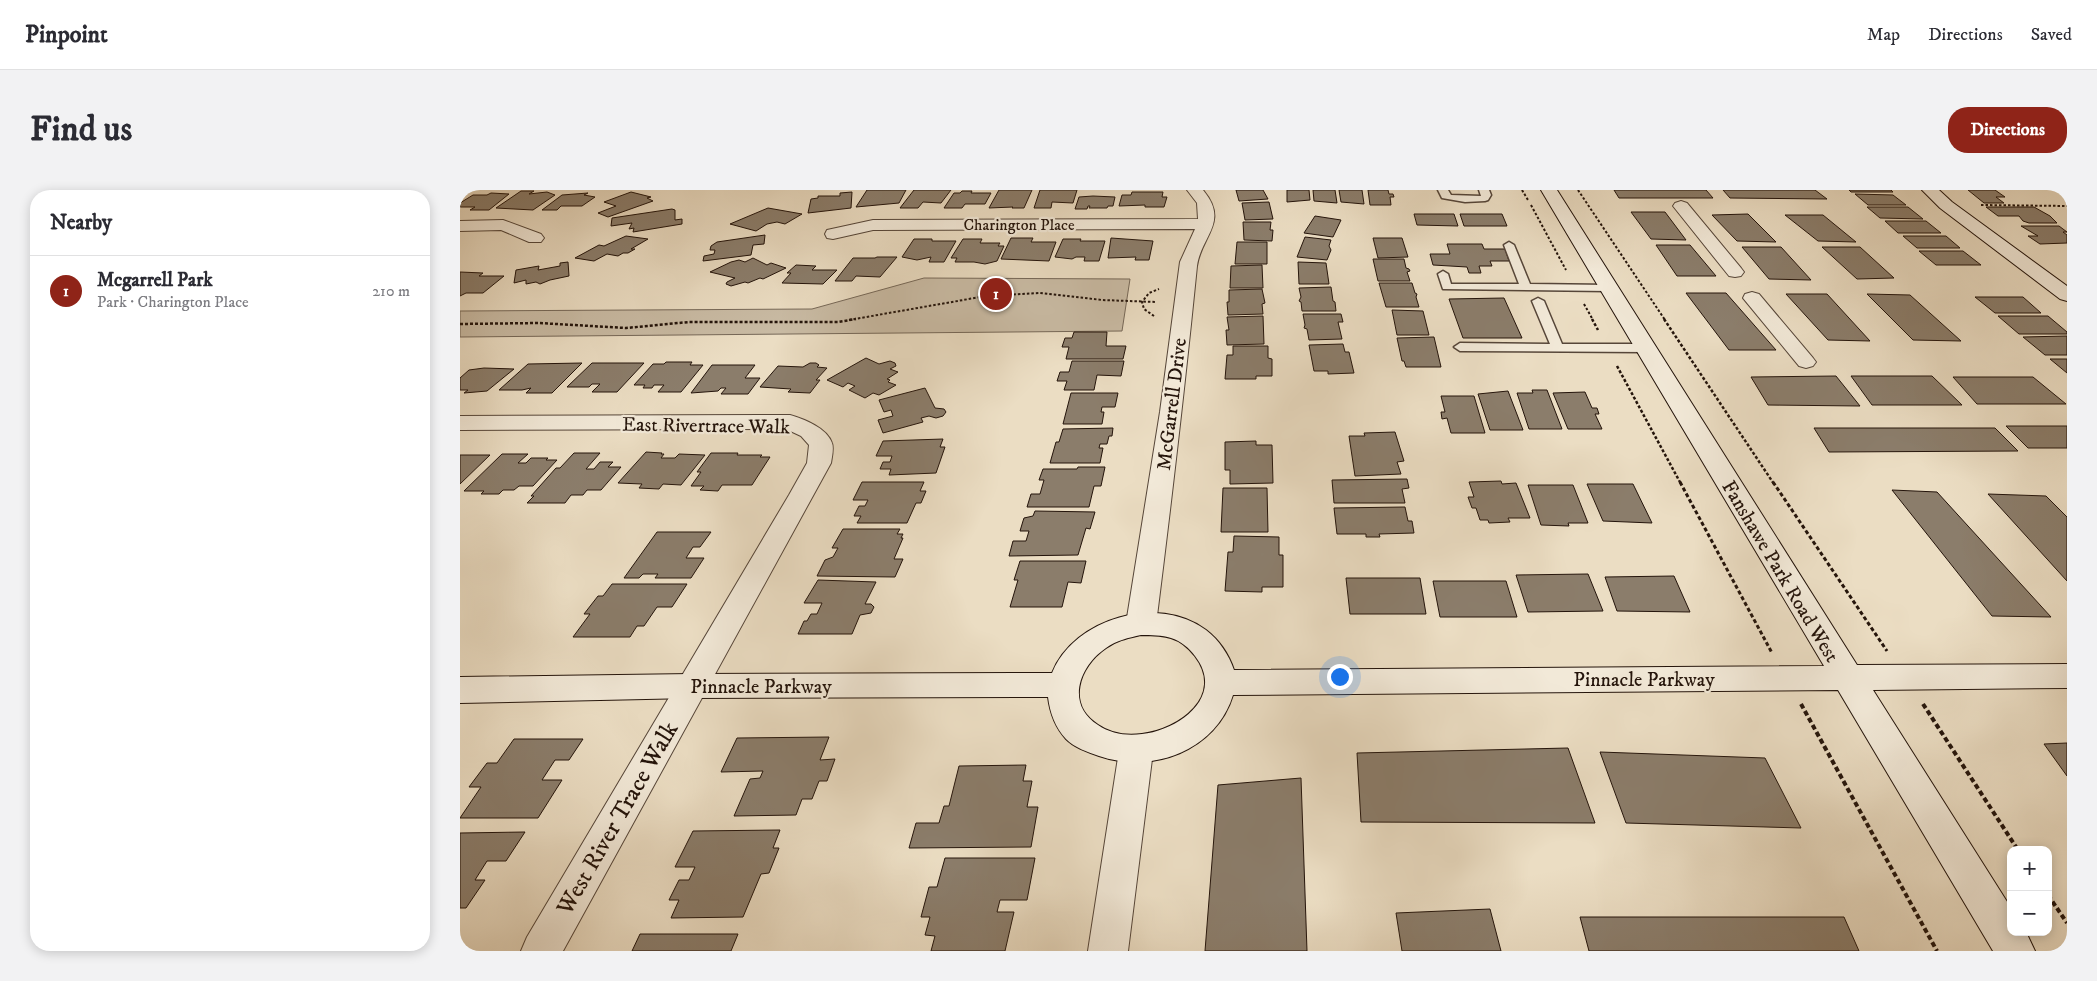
<!DOCTYPE html>
<html lang="en">
<head>
<meta charset="utf-8">
<style>
	body { margin:0; font-family:"IM FELL DW Pica",serif; background:#f2f2f3; color:#2b2b33 }
	.controls { position:absolute; right:15px; bottom:15px; display:grid; overflow:hidden; border-radius:10px; box-shadow:0 2px 12px #0003 }
	.controls button { width:45px; height:45px; display:grid; place-items:center; padding:0; border:0; border-bottom:1px solid #e1e1e2; background:#fff; color:#2b2b33; font:25px sans-serif }
	.you { position:absolute; left:879px; top:486px; width:18px; height:18px; margin:-12px; border:4px solid #fff; border-radius:50%; background:#1a73e8; box-shadow:0 0 0 8px #1a73e833 }
	.badge { display:grid; place-items:center; width:32px; height:32px; border-radius:50%; background:#8f2418; color:#fff; font-size:16px; font-weight:700 }
	.pin { position:absolute; translate:-50% -50%; border:2px solid #fff; box-shadow:0 1px 5px #0006 }
	.list { margin:0; padding:0; list-style:none }
	h2 { display:flex; justify-content:space-between; align-items:center; height:65px; margin:0; padding:0 20px; font-size:21px }
	h2 small { font-size:16px; font-weight:400; color:#7c7c81 }
	.list li { display:grid; grid-template-columns:32px 1fr auto; gap:15px; align-items:center; box-sizing:border-box; height:70px; padding:0 20px; border-top:1px solid #e1e1e2 }
	.list b { display:block; font-size:19px; white-space:nowrap }
	.list p { margin:0; font-size:16px; white-space:nowrap; color:#7c7c81 }
	.list em { font-size:16px; font-style:normal; color:#7c7c81 }
	.map { position:relative; flex:none; width:1607px; height:761px; overflow:hidden; border-radius:20px }
	header { display:flex; align-items:center; gap:30px; box-sizing:border-box; height:70px; padding:0 25px; background:#fff; border-bottom:1px solid #e1e1e2 }
	header strong { font-size:24px }
	nav { display:flex; gap:28px; margin-inline-start:auto; font-size:18px }
	.intro { display:flex; align-items:center; justify-content:space-between; box-sizing:border-box; height:120px; padding:0 30px }
	h1 { margin:0; font-size:35px }
	.button { padding:12px 22px; border-radius:20px; background:#8f2418; color:#fff; font-size:18px; font-weight:700 }
	main { display:flex; gap:30px; padding:0 30px }
	aside { flex:1; background:#fff; border-radius:20px; box-shadow:0 2px 12px #0003 }
	.map>svg:first-child { display:block }
	.green { fill:#c9bba4; stroke:#766858 }
	.building { fill:#8b7d6b; stroke:#24140b }
	.lines { fill:none; stroke-linecap:round; stroke-linejoin:round }
	.lane-casing { stroke:#564639; stroke-width:3 }
	.street-casing { stroke:#564639; stroke-width:2 }
	.secondary-casing { stroke:#24140b; stroke-width:2 }
	.path-far3 { stroke:#24140b; stroke-width:2; stroke-dasharray:2.5 2; stroke-linecap:butt }
	.path-far2 { stroke:#24140b; stroke-width:2.5; stroke-dasharray:3 2; stroke-linecap:butt }
	.path-far1 { stroke:#24140b; stroke-width:3; stroke-dasharray:4 2.5; stroke-linecap:butt }
	.path { stroke:#24140b; stroke-width:4; stroke-dasharray:5 3; stroke-linecap:butt }
	.lane { fill:#f2e9d8; fill-rule:evenodd }
	.street { fill:#f2e9d8; fill-rule:evenodd }
	.secondary { fill:#f2e9d8; fill-rule:evenodd }
	.labels { text-anchor:middle; stroke-width:4.5; stroke-linejoin:round; paint-order:stroke }
	.far-street-label { font-size:16px; fill:#24140b; stroke:#f2e9d8 }
	.street-label { font-size:20px; fill:#24140b; stroke:#f2e9d8 }
	.near-street-label { font-size:24px; fill:#24140b; stroke:#f2e9d8 }
</style>
</head>
<body>
<header>
<strong>Pinpoint</strong>
<nav><a>Map</a><a>Directions</a><a>Saved</a></nav>
</header>
<div class="intro"><h1>Find us</h1><a class="button">Directions</a></div>
<main>
<aside>
<h2>Nearby<small></small></h2>
<ul class="list">
<li><span class="badge">1</span><div><b>Mcgarrell Park</b><p>Park · Charington Place</p></div><em>210 m</em></li>
</ul>
</aside>
<div class="map">
<svg width="1607" height="761" viewBox="0 0 1607 761">
	<rect width="100%" height="100%" fill="#ebddc3"/>
	<filter id="stains"><feTurbulence type="fractalNoise" baseFrequency=".004" numOctaves="4"/><feColorMatrix values="0 0 0 0 .2 0 0 0 0 .09 0 0 0 0 .02 0 0 0 .5 -.17"/></filter>
	<radialGradient id="worn" r=".72"><stop offset=".6" stop-color="#630" stop-opacity="0"/><stop offset="1" stop-color="#630" stop-opacity=".3"/></radialGradient>
	<path class="green" d="M464 88 670 89 662 141 0 147V121L352 119Z"/>
	<path class="building" d="M407 0H446L439 13 396 17Z
		M454 0H491L481 13 463 12 458 18H440Z
		M539 0H572L564 18H552L553 17 529 18Z
		M580 0H617L613 13 592 12 591 18H574Z
		M776 0H803L808 9 779 11Z
		M827 0H849L850 10 827 12Z
		M853 0H875L877 13 854 11Z
		M879 0H902L904 14 881 12Z
		M908 0H928L929 4H933L934 7H930L931 15H910Z
		M1154 0H1246L1253 8H1159Z
		M1263 0H1355L1367 9 1270 8Z
		M1389 0H1431L1433 2H1391Z
		M1508 0H1535L1545 7H1536L1544 13H1524Z
		M61 1H74L69 4 87 2 95 5 73 20 36 18Z
		M502 1H512L511 3H531L525 14H505L502 18H484L494 3H500Z
		M171 2 191 7 187 8 193 11 148 27 138 23 156 16 144 12Z
		M392 2 391 18 348 23 351 9 358 8V6H380V3Z
		M672 2H703L702 7H707L704 17H685V15L659 16 662 5H671Z
		M31 3 49 4 29 20H10L15 17H0V13L13 5H27Z
		M128 3 124 5 135 7 122 16H101L97 20H82L102 5Z
		M1395 4 1433 5 1446 15H1408Z
		M633 6 655 7 653 16H648L647 18H629L630 16H628L627 19H615L619 7Z
		M809 12 813 29 785 30 782 13Z
		M1407 17H1448L1463 29 1420 28Z
		M1526 17H1574L1590 26 1597 33H1569L1563 31 1559 26H1538Z
		M308 18 342 24 325 34 317 32 307 34 296 41 270 34Z
		M212 19 215 20V30L222 29V34L173 42 174 38 169 39 172 33 151 36 152 28Z
		M1171 22H1205L1226 50 1191 49Z
		M954 24H994L998 36 957 35Z
		M1000 24H1042L1047 36H1004Z
		M1288 24 1316 52 1277 51 1252 25Z
		M1325 25H1363L1396 52 1358 51Z
		M855 26 881 30 873 47 844 43Z
		M1425 31H1466L1481 43H1438Z
		M783 32H811L810 40H813L812 51 784 50Z
		M1561 36H1599L1607 42H1603L1607 45V53L1580 54 1568 46H1578Z
		M305 45 304 54 293 55 291 65 243 71 244 66 254 64 255 60H250L251 56 257 52Z
		M166 46 188 49 171 59H175L168 63H163L158 66 147 64 134 71 115 68 139 55 144 56Z
		M1443 46H1486L1500 58H1457Z
		M845 47 871 50 869 56 871 60 867 70 837 67Z
		M551 48H573L571 52H596L589 71 541 69Z
		M651 48 693 51 689 70H675L676 67 648 68Z
		M913 48H942L948 67 918 68Z
		M454 49H472V51H496L484 72H469L471 67 457 70 442 67Z
		M503 49H522L520 53H540L538 56H544L537 71 525 74 514 72H495L497 68H491Z
		M603 49H621L620 51H645L639 71H624L625 67H616L612 69 595 67Z
		M777 52H807V74H775Z
		M987 54H1022L1024 59H1045L1049 71H1030L1032 76H1019L1021 83H1009L1007 77 973 75 970 64H990Z
		M1196 55H1230L1256 86H1217Z
		M1282 57H1321L1351 90 1309 89Z
		M1362 57H1400L1434 88 1397 89Z
		M1459 61H1503L1521 75H1476Z
		M417 67H437L420 87 396 86 392 91H375L393 68H415Z
		M293 68 307 75 311 73 326 78 303 89 300 88 288 93 285 92 271 96 266 94 267 92 275 88 250 82 271 72 279 70 285 72Z
		M913 69H944L946 78 949 79 950 81 947 82 950 91H918Z
		M108 72 109 86 90 90 80 94 76 92 66 94V90L54 93 56 80 79 76 78 80 100 76V73Z
		M838 72 866 73 869 94H839Z
		M336 75 356 76 352 80H377L363 94 322 93 331 83H327Z
		M802 75 803 98H770L771 76Z
		M0 82 23 83 19 86H44L23 103H6L0 106Z
		M919 93H952L955 103 957 104 956 107 959 117H926Z
		M871 97 873 111 875 112 876 121H842L841 112 839 111 841 107 839 98Z
		M802 99 805 113 802 114 803 124 768 125 767 112H769V100Z
		M1226 103H1266L1316 160H1269Z
		M1326 104H1367L1410 151 1368 150Z
		M1407 104 1450 105 1501 151 1453 150Z
		M1515 107H1563L1581 123H1535Z
		M1044 108 1062 148H1003L989 109Z
		M932 120 963 121 969 145H937Z
		M843 124H881L883 132H878L882 149 849 150 847 139 844 138 845 135Z
		M803 126 804 154 767 155 766 140H769L767 127Z
		M1538 126H1588L1607 142V144H1559Z
		M614 142H647L646 156H666L663 169H606L609 157H602L605 148H612Z
		M1607 146V165H1585L1563 147Z
		M974 147 981 177H946L944 171H942L937 148Z
		M883 154 885 162H889L894 183 868 184V181H854L849 155Z
		M773 156H808V168L812 169V186H796V189H765L767 165H773Z
		M406 168 419 174 430 171 435 173 436 176 430 179 438 182 427 189 430 190 428 192 436 195 419 205 413 203 405 208 389 200 395 196 388 193 383 197 367 190Z
		M1590 169H1607V183Z
		M612 171H664L661 186 637 185 634 200H604L607 191H597L600 182H609Z
		M206 172H232L230 175H243L221 202H198L204 195H194L192 198H183L185 195H174L193 174H204Z
		M122 173 92 203H66L71 198 62 200H39L68 174Z
		M132 173H184L157 202H132L140 194H132L129 197H107Z
		M350 173H356L359 175 357 177 367 178 356 190H360L350 203 328 202 331 199 300 197 318 176 343 177Z
		M252 175H295L285 188H300L288 204H261L266 198H261L258 201 231 203Z
		M24 178 54 179 27 201 4 203 8 200H0V188L9 180Z
		M1376 186 1400 216 1308 215 1291 187Z
		M1391 186H1472L1502 215H1412Z
		M1493 187H1573L1606 214H1517Z
		M465 198 475 218 484 219 486 222 483 226 476 228 469 226 461 228 463 232 423 243 418 230 433 226 431 220 424 222 419 210Z
		M1072 200H1087L1102 239H1069L1057 203H1073Z
		M1048 201 1063 240H1030L1018 204Z
		M1125 202 1132 218H1137L1139 224H1135L1142 239H1108L1093 203Z
		M611 203H658L655 217H642L641 222H644L642 234H603Z
		M981 206H1014L1025 243H991L987 228 982 229 981 222H985Z
		M1546 236H1607V258H1568Z
		M653 238 652 246H649L647 254H640L639 258H643L640 273H590L596 252H599L603 239Z
		M1354 238H1535L1558 261 1369 262Z
		M935 242 944 271 937 272 941 284 895 286 889 246H905L904 243Z
		M483 249 480 257H485L476 283 429 285 431 279H420L423 272H430L432 266H416L423 251Z
		M796 251V255H812L813 293 770 294V280H765V252Z
		M186 262 202 263 201 264H204L201 268H215L219 264 245 265 221 295 203 294 199 299 179 298 182 294 158 293Z
		M114 263H140L126 279H134L140 272H153L148 277H161L141 300H127L123 305H111L105 313H67L74 306H71L96 278H100Z
		M251 263H278L277 265H302L300 267H310L292 295H262L258 301 240 300 244 296H231L241 282H237Z
		M42 264H68L58 273H66L71 268H88L86 270H97L73 296H59L54 300H43L39 304H21L24 301H4Z
		M0 265H30L0 294Z
		M618 277H645L641 296H634L629 317H567L571 304H580L584 290H579L583 279H617Z
		M947 289 949 298 942 299 945 313H874L872 290Z
		M1041 291 1042 294 1056 293 1070 328H1048L1050 332 1029 333 1028 330H1020L1016 318H1012L1008 307H1014L1009 292Z
		M402 292H464L460 301H466L461 313H456L447 333H397L401 326H394L399 316H405L408 310H393Z
		M1127 294H1173L1192 333 1143 331Z
		M1068 295H1113L1128 333H1108L1109 336 1081 335Z
		M763 298H807L808 342H761Z
		M1432 300 1477 302 1591 427 1532 426Z
		M1528 304 1586 306 1607 327V391Z
		M945 317 948 331H952L954 343 919 344 920 347H906V344H877L874 318Z
		M575 321 635 322 630 339 626 338 618 365 549 366 553 351H566L569 341H560L563 331 564 328 573 326Z
		M383 339H440L437 344H443L441 348H443L434 369H443L435 387 357 386 365 370 373 367 378 358H372Z
		M197 342H251L240 357H233L226 368H244L231 388H195L198 384H183L179 388H164Z
		M774 346 819 347V365H823V397H802V402L765 401 768 362H773Z
		M560 371H626L621 393 608 392 602 417H550L558 390H554Z
		M1128 384 1143 421 1068 422 1056 385Z
		M1214 386 1230 422 1157 421 1145 387Z
		M886 388H960L966 424H890Z
		M358 390 416 392 405 414H411L414 417 411 423 400 425 392 444H338L344 431H347L351 424H357L362 413H344Z
		M973 391H1046L1057 427H980Z
		M152 394H227L212 417H197L184 436H177L170 447H113L130 424H124L138 406H143Z
		M369 547 360 570 375 569 367 591H359L352 609H342L336 625 274 626 290 589 300 588 303 581 261 582 277 548Z
		M54 549H123L109 570H95L82 590H102L78 628H0L21 597H9L27 573H37Z
		M1607 553V586L1584 554Z
		M1108 558 1135 633 901 632 897 563Z
		M1140 562 1305 568 1341 638 1166 633Z
		M566 575 563 591H572L567 617H578L571 657 449 658 456 633H479L484 616H489L499 576Z
		M841 588 847 761H745L758 595Z
		M320 640 313 658H319L309 683 301 684 283 727 211 728 219 710H209L219 690H229L235 677H215L233 641Z
		M65 642 46 671H27L15 690H25L6 718H0V643Z
		M485 668H575L567 710H540L537 722H554L545 761H471L475 746 465 745 470 727H461L469 697H477Z
		M1030 719 1041 761H942L936 723Z
		M1120 727H1384L1399 761H1129Z
		M180 744H278L271 761H172Z"/>
	<g class="lines">
		<defs>
			<path id="lane" d="M978 0H988L991 5 1021 6 1019 0H1029L1031 5 1028 10 1025 11 1005 12 982 8Z
				M1049 52 1054 55 1070 94 1149 95 1154 98 1149 101 983 99 978 84 983 81 988 84 991 94H1059L1044 55Z
				M1078 108 1084 111 1102 154H1185L1191 158 1185 162 1000 161 994 157 1000 153 1090 154 1072 111Z"/>
			<path id="street" d="M727 0H743C770 32 741 46 737 76 725 196 711 315 696 434L691 442 681 445 671 442 666 434 700 222 720 72 735 39 413 40 373 49 367 48 365 44 367 40 413 30 738 29 737 13Z
				M1221 11 1227 13 1281 78 1284 82 1281 86 1275 87 1269 86 1213 16 1215 13Z
				M43 30 81 44 84 48 81 52H69L41 40 0 41V31Z
				M1292 102 1299 104 1353 168 1356 172 1353 176 1346 178 1339 176 1283 108 1285 104Z
				M330 225C344 229 367 238 372 253 374 258 372 267 371 273L103 761H61L67 747 329 305 347 273 349 255 341 246 326 239 0 240V226Z
				M676 547 688 551 693 561 668 761H628L659 561 664 551Z"/>
			<path id="secondary" d="M1081 0H1097L1397 475 1607 474V498L1413 500 1551 718V742H1566L1575 761H1533L1378 500 773 505C756 561 692 584 639 566 628 562 615 558 606 549 595 537 590 523 588 507L232 508 0 513V487L232 484 592 483C614 428 698 404 746 440 759 450 769 465 774 480L1364 476ZM681 445C691 445 702 445 711 448 721 451 729 458 735 466 766 506 719 540 682 544 667 546 651 544 638 535 606 515 618 477 646 458 657 450 668 448 681 445Z
				M1462 0H1479L1492 12 1607 96V111L1600 109 1480 18Z"/>
		</defs>
		<use href="#lane" class="lane-casing"/>
		<use href="#street" class="street-casing"/>
		<use href="#secondary" class="secondary-casing"/>
		<path class="path-far3" d="M1062 0 1068 10
			M1118 0 1205 130
			M1071 15 1106 80
			M1521 15 1607 16
			M1124 114 1133 130
			M694 126 684 119 682 112 689 103 699 99
			M389 130 526 106 580 103 642 110 696 112"/>
		<path class="path-far2" d="M1132 129 1138 140
			M1204 129 1314 294
			M0 134 79 133 166 138 229 132H378L396 129
			M1157 176 1221 294"/>
		<path class="path-far1" d="M1220 292 1312 463
			M1313 292 1427 461"/>
		<path class="path" d="M1341 514 1477 761
			M1463 514 1558 660
			M1588 705 1607 733"/>
		<use href="#lane" class="lane"/>
		<use href="#street" class="street"/>
		<use href="#secondary" class="secondary"/>
	</g>
	<g class="labels">
		<g class="far-street-label">
			<text x="559" y="40">Charington Place</text>
		</g>
		<g class="street-label">
			<text transform="translate(711 214) rotate(-83)" y="7">McGarrell Drive</text>
			<text transform="translate(246 235) rotate(1)" y="7">East Rivertrace Walk</text>
			<text transform="translate(1321 381) rotate(59)" y="7">Fanshawe Park Road West</text>
			<text x="1184" y="496">Pinnacle Parkway</text>
			<text x="301" y="503">Pinnacle Parkway</text>
		</g>
		<g class="near-street-label">
			<text transform="translate(157 628) rotate(-60)" y="8">West River Trace Walk</text>
		</g>
	</g>
	<rect width="100%" height="100%" filter="url(#stains)"/>
	<rect width="100%" height="100%" fill="url(#worn)"/>
</svg>
<div class="controls">
<button>+</button>
<button>−</button>
</div>
<div class="you"></div>
<div class="pin badge" style="left:536px;top:104px">1</div>
</div>
</main>
</body>
</html>
